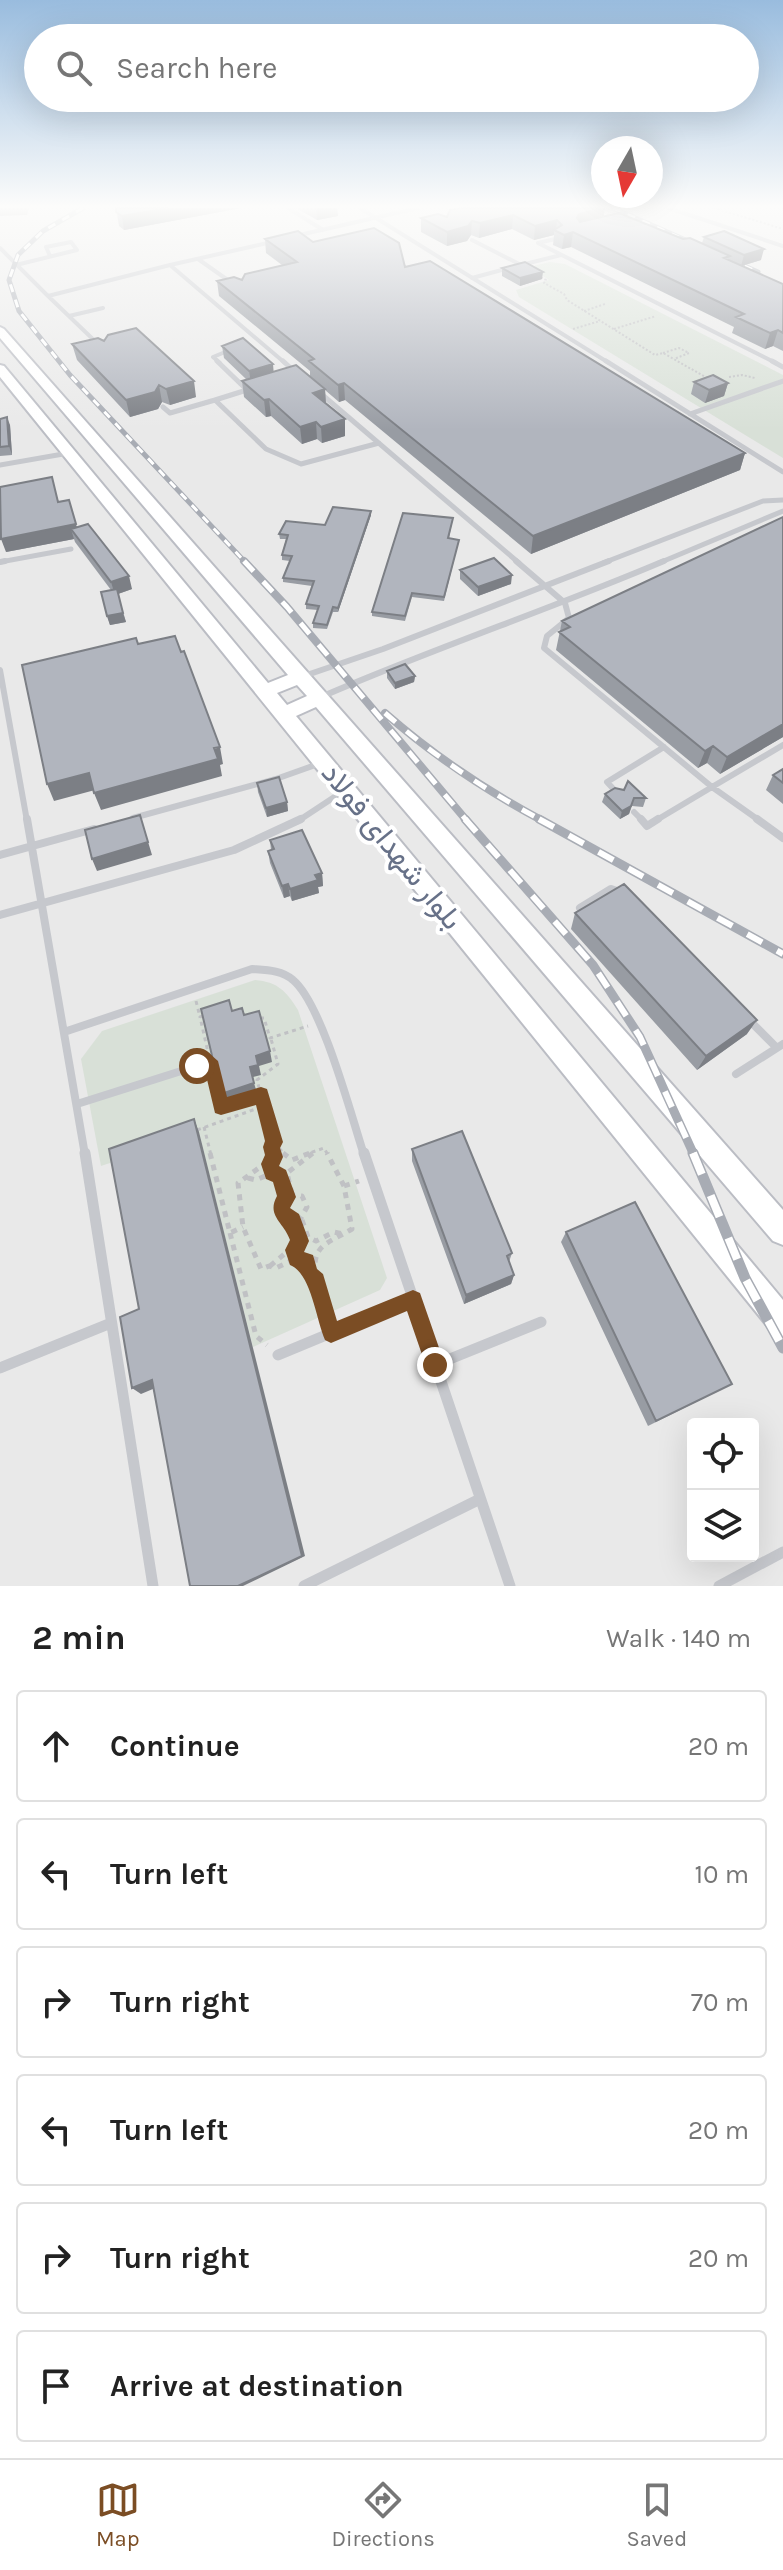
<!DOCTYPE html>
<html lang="en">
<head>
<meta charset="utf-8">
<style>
	body { margin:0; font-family:Karla,Vazirmatn,sans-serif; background:#f6f6f6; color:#222 }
	.controls { position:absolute; right:24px; bottom:24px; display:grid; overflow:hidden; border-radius:8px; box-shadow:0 8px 32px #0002 }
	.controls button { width:72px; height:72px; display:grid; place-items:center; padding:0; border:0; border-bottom:2px solid #e0e0e0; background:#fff; color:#222; font:40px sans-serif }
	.compass { position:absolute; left:591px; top:136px; width:72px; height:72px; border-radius:50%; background:#fff; box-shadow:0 8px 32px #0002; rotate:189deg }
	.stop { position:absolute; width:24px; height:24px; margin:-18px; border:6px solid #7b4d24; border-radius:50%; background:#fff }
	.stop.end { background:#7b4d24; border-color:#fff; box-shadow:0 2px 8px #0008 }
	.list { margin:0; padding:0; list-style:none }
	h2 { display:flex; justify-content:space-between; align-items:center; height:104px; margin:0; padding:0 32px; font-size:34px }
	h2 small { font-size:26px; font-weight:400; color:#767676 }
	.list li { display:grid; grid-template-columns:52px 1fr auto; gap:24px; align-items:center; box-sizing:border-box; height:112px; margin:0 16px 16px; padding:0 16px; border:2px solid #e0e0e0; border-radius:8px }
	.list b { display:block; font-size:30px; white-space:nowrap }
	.list em { font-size:26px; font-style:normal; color:#767676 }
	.icon { flex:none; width:44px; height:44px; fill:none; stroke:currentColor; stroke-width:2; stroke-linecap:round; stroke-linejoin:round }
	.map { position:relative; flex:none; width:783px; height:1586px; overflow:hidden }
	.search { position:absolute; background:#fff; box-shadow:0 8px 32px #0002; left:24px; right:24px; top:24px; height:88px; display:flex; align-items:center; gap:20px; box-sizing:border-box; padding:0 28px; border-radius:44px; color:#767676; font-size:30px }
	.sheet { height:872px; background:#fff }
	nav { display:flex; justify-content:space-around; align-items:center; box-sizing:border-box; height:112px; border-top:2px solid #e0e0e0; background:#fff; font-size:22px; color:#767676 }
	nav a { display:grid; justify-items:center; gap:4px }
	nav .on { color:#7b4d24 }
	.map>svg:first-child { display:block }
	.built { fill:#e9e9e9; fill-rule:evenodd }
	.green { fill:#d8e0d7 }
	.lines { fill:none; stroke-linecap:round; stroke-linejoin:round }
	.secondary-casing { stroke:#bbbdc4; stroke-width:4 }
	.path-far2 { stroke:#c0c1c4; stroke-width:2; stroke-dasharray:2 2; stroke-linecap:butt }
	.path-far1 { stroke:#c0c1c4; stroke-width:3; stroke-dasharray:4 4; stroke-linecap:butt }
	.path { stroke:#c0c1c4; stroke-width:5; stroke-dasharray:6 6; stroke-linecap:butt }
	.lane-far4 { stroke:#c6c8cd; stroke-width:4 }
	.lane-far3 { stroke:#c6c8cd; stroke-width:5 }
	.lane-far2 { stroke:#c6c8cd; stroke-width:6 }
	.lane-far1 { stroke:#c6c8cd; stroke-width:8 }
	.lane { stroke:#c6c8cd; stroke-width:11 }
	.secondary { fill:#fff; fill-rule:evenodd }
	.rail-far3-casing { stroke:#a8acb4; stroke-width:5 }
	.rail-far2-casing { stroke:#a8acb4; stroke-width:8 }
	.rail-far1-casing { stroke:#a8acb4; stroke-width:9 }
	.rail-casing { stroke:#a8acb4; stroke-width:11 }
	.rail-far3 { stroke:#fff; stroke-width:3; stroke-dasharray:8; stroke-linecap:butt }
	.rail-far2 { stroke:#fff; stroke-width:5; stroke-dasharray:14; stroke-linecap:butt }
	.rail-far1 { stroke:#fff; stroke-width:6; stroke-dasharray:17; stroke-linecap:butt }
	.rail { stroke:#fff; stroke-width:8; stroke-dasharray:23; stroke-linecap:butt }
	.wall { fill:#989ca3 }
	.shaded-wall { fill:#7c7f85 }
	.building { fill:#b1b5be; stroke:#7c7f85; stroke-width:2 }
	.route { fill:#7b4d24 }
	.labels { text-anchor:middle; stroke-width:8; stroke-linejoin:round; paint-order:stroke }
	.street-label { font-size:30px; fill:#677188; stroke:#fff }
</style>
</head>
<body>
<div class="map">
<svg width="783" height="1586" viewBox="0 0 783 1586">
	<rect width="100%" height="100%" fill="#f8f8f6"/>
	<path class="built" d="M0 208H783V1586H0ZM693 1424H753V1556H693Z"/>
	<path class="green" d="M550 262 565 264 783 375V458L519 297 516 290 549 280 529 267Z
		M255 980C278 982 286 991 298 1010L387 1278 380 1290 253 1347 199 1133 101 1166 81 1059 102 1031Z"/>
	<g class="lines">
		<defs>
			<path id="secondary" d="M0 327 4 329 783 1210V1245L773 1241 316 707 296 716 783 1300V1338L773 1333 0 377V365L4 366 268 683 288 675 0 338ZM297 685 307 696 287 705 277 693Z"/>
		</defs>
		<use href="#secondary" class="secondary-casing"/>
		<path class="path-far2" d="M714 208 783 229
			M541 277 546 280 544 283 564 294 567 300 655 355 663 353 709 379
			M584 311 605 304
			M573 329 600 321
			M614 329 656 316
			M663 353 679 348 689 353 674 359
			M729 377 742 375 755 378"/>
		<path class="path-far1" d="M196 1001 200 1017
			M203 1016 200 1017 210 1061 207 1062
			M260 1018H264L270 1038 308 1026
			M210 1061 221 1107 261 1095 257 1080 278 1064 271 1039
			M204 1127 211 1155
			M197 1130 264 1106 274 1142
			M274 1142 285 1155
			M274 1155 271 1147 274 1142
			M304 1155 324 1148 328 1155"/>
		<path class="path" d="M210 1153 230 1233 243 1227
			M273 1153 274 1157 238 1183 243 1227 261 1269 269 1266 276 1268 297 1258 306 1262 309 1274 316 1281C311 1245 323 1246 352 1229L344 1186 327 1153
			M283 1153 292 1160 310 1153
			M248 1178 256 1180 272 1173 280 1176 287 1197
			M344 1186 359 1181
			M292 1194 287 1173 313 1153
			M289 1195 302 1196 307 1207 301 1218H287L281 1206Z
			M302 1220 308 1237 316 1241 334 1232 343 1234
			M230 1233 256 1336 267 1345
			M270 1266 300 1241 293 1220
			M316 1281 328 1320"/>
		<path class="lane-far4" d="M288 208 323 230
			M360 208 609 363
			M602 208 621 216
			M668 208 783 246
			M295 236 418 208
			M555 239 538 243 776 363
			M472 240 521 265
			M272 242 170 265 285 363
			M0 248 48 296 170 265
			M198 259 232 283
			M16 265 77 250 71 242 46 247 50 256
			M521 265 561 255
			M472 278 509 268
			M48 296 99 345
			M69 316 103 308
			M220 363 213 357 230 350"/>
		<path class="lane-far3" d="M217 361 247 390
			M283 361 294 371
			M606 361 783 472
			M772 361 783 367
			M250 389 215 400 266 449 301 464 379 443
			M319 392 519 563
			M163 407 170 413 215 400
			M690 414 783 381
			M0 465 69 453
			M0 562 71 549
			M603 563 763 501 783 500
			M659 563 783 511"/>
		<path class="lane-far2" d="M516 561 565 603 569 618 547 636 544 648 712 787 783 745
			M0 562 5 561
			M0 670 27 821
			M301 677 383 649 609 561
			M321 697C434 648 551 609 664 561
			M618 794 607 782 664 747
			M634 812 643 821
			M133 818 276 779 321 763
			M298 821 345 790
			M655 821 712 787 760 821"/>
		<path class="lane-far1" d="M27 819 85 1155
			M641 819 647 826 658 819
			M757 819 783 838
			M0 855 94 829
			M580 908 611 889 623 893
			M0 915 234 850 301 819
			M747 1018 777 1048
			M64 1032 252 969C266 970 282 970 293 980 322 1004 351 1115 364 1155
			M736 1074 783 1044
			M77 1104 197 1066"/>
		<path class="lane" d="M85 1153 153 1586
			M364 1153 510 1586
			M278 1355 413 1299
			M435 1365 541 1322
			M0 1368 111 1323
			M304 1586 480 1499
			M719 1586 783 1552"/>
		<use href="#secondary" class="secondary"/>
		<defs>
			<path id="rail-far3" d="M83 208 43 231 18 255 9 280 19 311 70 375 246 563
				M613 208 758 272"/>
			<path id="rail-far2" d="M244 561 287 607 467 821
				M385 713C434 756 485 790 543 821"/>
			<path id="rail-far1" d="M465 819 593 965 640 1037 694 1155
				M539 819 783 954"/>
			<path id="rail" d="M693 1153 745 1278 783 1348"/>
		</defs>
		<use href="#rail-far3" class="rail-far3-casing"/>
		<use href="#rail-far2" class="rail-far2-casing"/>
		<use href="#rail-far1" class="rail-far1-casing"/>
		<use href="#rail" class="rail-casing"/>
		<use href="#rail-far3" class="rail-far3"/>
		<use href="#rail-far2" class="rail-far2"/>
		<use href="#rail-far1" class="rail-far1"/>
		<use href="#rail" class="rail"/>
	</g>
	<path class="wall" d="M0 208H29L27 215 0 216Z
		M116 208H241L124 230 119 226Z
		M296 208H337L338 216 317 220Z
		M450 210 603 217 683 239 702 243 704 237 761 260 742 266 783 284V351L773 346 765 349 732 333 734 327 571 247 562 249 553 245 554 235 534 240 512 229 479 238 471 235 467 241 447 246 421 232V218L447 217Z
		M265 239 313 242 405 267 745 453 740 470 531 554 345 400 339 402 325 390 326 404 345 419V436L322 443 317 439 302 444 271 416 266 417 244 397 242 381 246 379 224 358 222 346 273 364V371L310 376V371L219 296 217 281 242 280 282 265 266 253Z
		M502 268 542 279 520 286 502 276Z
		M72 344 196 397 170 405 162 402 158 409 130 417 77 360Z
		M694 382 728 383 724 396 705 403 691 394Z
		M0 419 10 425 12 455 0 456Z
		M59 502 77 527 132 589 118 594 126 622 110 625 107 616 111 590 75 542 74 539 6 552Z
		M371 515 338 612H333L327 629 313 628V623L318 610 306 609V604L312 586 283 582V578L290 561 282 560V555L286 539H280L279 534Z
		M783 517V737L720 774 707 763 698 768 556 650 562 621Z
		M453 518 449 538 459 540 458 544 444 601 412 597 405 621 372 616V612Z
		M460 570 511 584 478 596 460 579Z
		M387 671 415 676 414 682 395 689 387 678Z
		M783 769V804L766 790 773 775Z
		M257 783 287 802 288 811 267 817 258 792Z
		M605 794 646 798 643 807 632 806 629 814 620 819 602 802Z
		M270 840 322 873 323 886 318 887 319 893 292 901 290 896 284 898 270 863 268 851 271 850Z
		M575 913 747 1034 697 1070 571 929Z
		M412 1149 512 1253 509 1262 514 1275 511 1284 464 1304 412 1161Z
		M566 1232 732 1384 648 1426 561 1242Z"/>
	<path class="shaded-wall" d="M168 208H241L124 230 122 216Z
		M316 208H337L338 216 317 220Z
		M600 208H605L603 221 577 228V218L579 214Z
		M513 215 512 229 479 238 480 223Z
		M557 220 556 231 554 230V235L534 240 535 226Z
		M472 221 471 235 467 241 447 246V232Z
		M573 232 571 247 562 249 564 235Z
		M764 249 761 260 741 266 744 255Z
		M543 272 542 279 520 286V278Z
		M778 330 773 346 765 349 770 333Z
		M273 364 274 376 251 383 249 371Z
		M194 381 196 397 170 405 166 389Z
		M344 383 345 400 339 402 338 385Z
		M728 383 724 396 705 403 709 390Z
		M159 385 162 402 158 409 130 417 126 400Z
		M325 389 326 406 313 393Z
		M269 399 271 416 266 417 264 400Z
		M7 417 10 425 12 455 9 446Z
		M345 419V436L322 443 321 427Z
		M316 422 317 439 302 444 300 427Z
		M745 453 740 470 531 554 533 536Z
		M69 500 80 538 71 529 74 539 6 552 1 539Z
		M371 511V515L338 612V608Z
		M512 575 511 584 478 596V587Z
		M129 576 132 589 115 595 111 582Z
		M123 613 126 622 110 625 107 616Z
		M415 676 414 682 395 689V683Z
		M783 724V737L720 774 727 757Z
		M713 746 707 763 698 768 705 751Z
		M220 747 223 764 220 765 222 776 101 810 94 793Z
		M89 773 95 790 54 801 47 784Z
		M634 798 629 814 620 819 622 811Z
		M287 802 288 811 267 817 266 808Z
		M140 815 152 855 97 871 92 859Z
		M322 873 323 886 318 887 319 893 292 901 290 889 315 875Z
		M288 884 290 896 284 898 282 886Z
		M757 1020 747 1034 697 1070 706 1056Z
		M270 1051 272 1062 259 1066 261 1075 253 1077 250 1067 256 1056Z
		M254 1083 257 1093 225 1104 221 1094Z
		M194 1119 199 1132 305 1556 243 1586H238Z
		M514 1275 511 1284 464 1304 466 1295Z
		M152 1380 160 1386 141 1394 132 1388Z"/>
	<path class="building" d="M116 208H168L122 216 116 212Z
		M461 208H600L579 214 577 218 580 222 619 213 683 239 690 238 730 256 724 258 783 284V333L778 330 770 333 736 317 744 314 573 232 564 235 554 230 562 225 557 220 535 226 513 215 480 223 472 221 468 226 447 232 421 218 438 214 447 217 450 210Z
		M374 228 399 243 405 267 430 261 745 453 533 536 344 383 338 385 309 361 314 359 217 281 234 277 242 280 245 274 297 262 265 239 298 231 313 242Z
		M724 231 764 249 744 255 704 237Z
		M525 262 543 272 520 278 502 268Z
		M136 328 194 381 166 389 159 385 155 392 126 400 72 344 98 338 104 341 108 335Z
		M243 338 273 364 249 371 222 346Z
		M296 365 325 389 313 393 345 419 321 427 316 422 300 427 269 399 264 400 242 381Z
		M713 375 728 383 709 390 694 382Z
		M7 417 9 446 0 447V419Z
		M52 477 58 502 69 500 76 524 1 539 0 487Z
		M333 507 371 511 338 608 333 607 327 625 313 623 319 606 306 604 314 581 283 578 292 556 282 555 288 535 279 534 286 521 325 525Z
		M403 513 453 518 448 538 459 540 444 597 412 593 405 616 372 612Z
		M783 517V724L727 757 713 746 705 751 559 632 570 627 562 621Z
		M88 524 129 576 111 582 71 529Z
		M494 558 512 575 478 587 460 570Z
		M117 589 123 613 107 616 101 592Z
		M175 636 181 652 184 651 220 747 214 748 218 759 94 793 89 773 47 784 22 665 136 638 138 644Z
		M405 664 415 676 395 683 387 671Z
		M783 769V783L773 775Z
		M279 777 287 802 266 808 257 783Z
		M628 781 646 798H634L631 806 622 811 605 794 615 788 624 790Z
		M140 815 148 842 92 859 85 830Z
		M302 830 322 873 315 875 318 880 290 889 288 884 282 886 268 851 274 849 270 840Z
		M624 884 757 1020 706 1056 575 913Z
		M229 1000 232 1011 242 1008 244 1015 259 1011 270 1051 256 1056 258 1065 250 1067 254 1083 221 1094 201 1009Z
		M194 1119 302 1556 238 1586H190L152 1380 132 1388 120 1317 139 1309 109 1149Z
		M462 1131 512 1253 507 1256 514 1275 466 1295 412 1149Z
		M635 1202 732 1384 656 1421 566 1232Z"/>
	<linearGradient id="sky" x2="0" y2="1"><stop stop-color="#99bcde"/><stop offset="0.48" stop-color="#fcfcfb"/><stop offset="1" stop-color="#fcfcfb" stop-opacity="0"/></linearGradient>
	<rect width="783" height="430" fill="url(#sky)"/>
	<path class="route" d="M210 1054 218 1061 227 1097 261 1087 267 1089 283 1142 280 1148 283 1157 279 1166 286 1170 296 1197 290 1208 299 1214 309 1241 304 1252 313 1255 317 1269 323 1274 337 1321 413 1290 420 1293 445 1365 442 1372 435 1375 428 1372 407 1311 331 1343 325 1340C316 1319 311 1273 290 1265L285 1250 290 1240C284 1222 266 1216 277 1196L273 1182 266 1179 261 1164 265 1155 263 1147 265 1141 256 1105 221 1115 215 1113 205 1071 197 1073 189 1066 191 1060Z"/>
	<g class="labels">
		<g class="street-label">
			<text transform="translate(392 846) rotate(51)" y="10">بلوار شهدای فولاد</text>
		</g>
	</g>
</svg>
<div class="controls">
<button><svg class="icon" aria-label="locate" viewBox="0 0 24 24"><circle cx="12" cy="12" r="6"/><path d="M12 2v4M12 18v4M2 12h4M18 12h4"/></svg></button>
<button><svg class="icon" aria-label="layers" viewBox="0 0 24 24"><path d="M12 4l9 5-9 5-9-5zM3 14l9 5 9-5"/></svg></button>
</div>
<svg class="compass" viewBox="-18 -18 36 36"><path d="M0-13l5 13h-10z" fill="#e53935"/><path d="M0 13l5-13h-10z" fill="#767676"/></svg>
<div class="stop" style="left:197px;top:1066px"></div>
<div class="stop end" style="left:435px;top:1365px"></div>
<div class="search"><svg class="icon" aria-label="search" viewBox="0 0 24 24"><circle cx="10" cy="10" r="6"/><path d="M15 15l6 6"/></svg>Search here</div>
</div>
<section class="sheet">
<h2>2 min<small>Walk · 140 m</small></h2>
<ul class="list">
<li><svg class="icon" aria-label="ahead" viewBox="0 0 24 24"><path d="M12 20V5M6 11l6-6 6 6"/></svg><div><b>Continue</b></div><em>20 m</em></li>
<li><svg class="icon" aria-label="left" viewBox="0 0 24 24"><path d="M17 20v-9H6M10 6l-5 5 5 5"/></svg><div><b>Turn left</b></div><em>10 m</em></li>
<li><svg class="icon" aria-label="right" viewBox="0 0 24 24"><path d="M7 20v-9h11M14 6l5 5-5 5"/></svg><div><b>Turn right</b></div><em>70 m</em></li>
<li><svg class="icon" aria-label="left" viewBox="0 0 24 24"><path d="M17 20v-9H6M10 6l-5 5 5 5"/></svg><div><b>Turn left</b></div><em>20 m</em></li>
<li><svg class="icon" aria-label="right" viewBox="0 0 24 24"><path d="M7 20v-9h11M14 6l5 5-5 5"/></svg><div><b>Turn right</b></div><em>20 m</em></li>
<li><svg class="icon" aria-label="arrive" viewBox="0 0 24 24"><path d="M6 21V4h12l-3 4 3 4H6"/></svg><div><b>Arrive at destination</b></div></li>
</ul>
</section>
<nav>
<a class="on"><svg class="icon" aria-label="map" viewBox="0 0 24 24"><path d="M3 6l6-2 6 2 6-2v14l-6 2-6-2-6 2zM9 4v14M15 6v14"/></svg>Map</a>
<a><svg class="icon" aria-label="directions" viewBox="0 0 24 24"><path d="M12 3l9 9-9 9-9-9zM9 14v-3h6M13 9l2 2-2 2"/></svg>Directions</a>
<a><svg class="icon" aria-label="saved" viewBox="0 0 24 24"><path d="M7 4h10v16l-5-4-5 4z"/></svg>Saved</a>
</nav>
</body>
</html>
